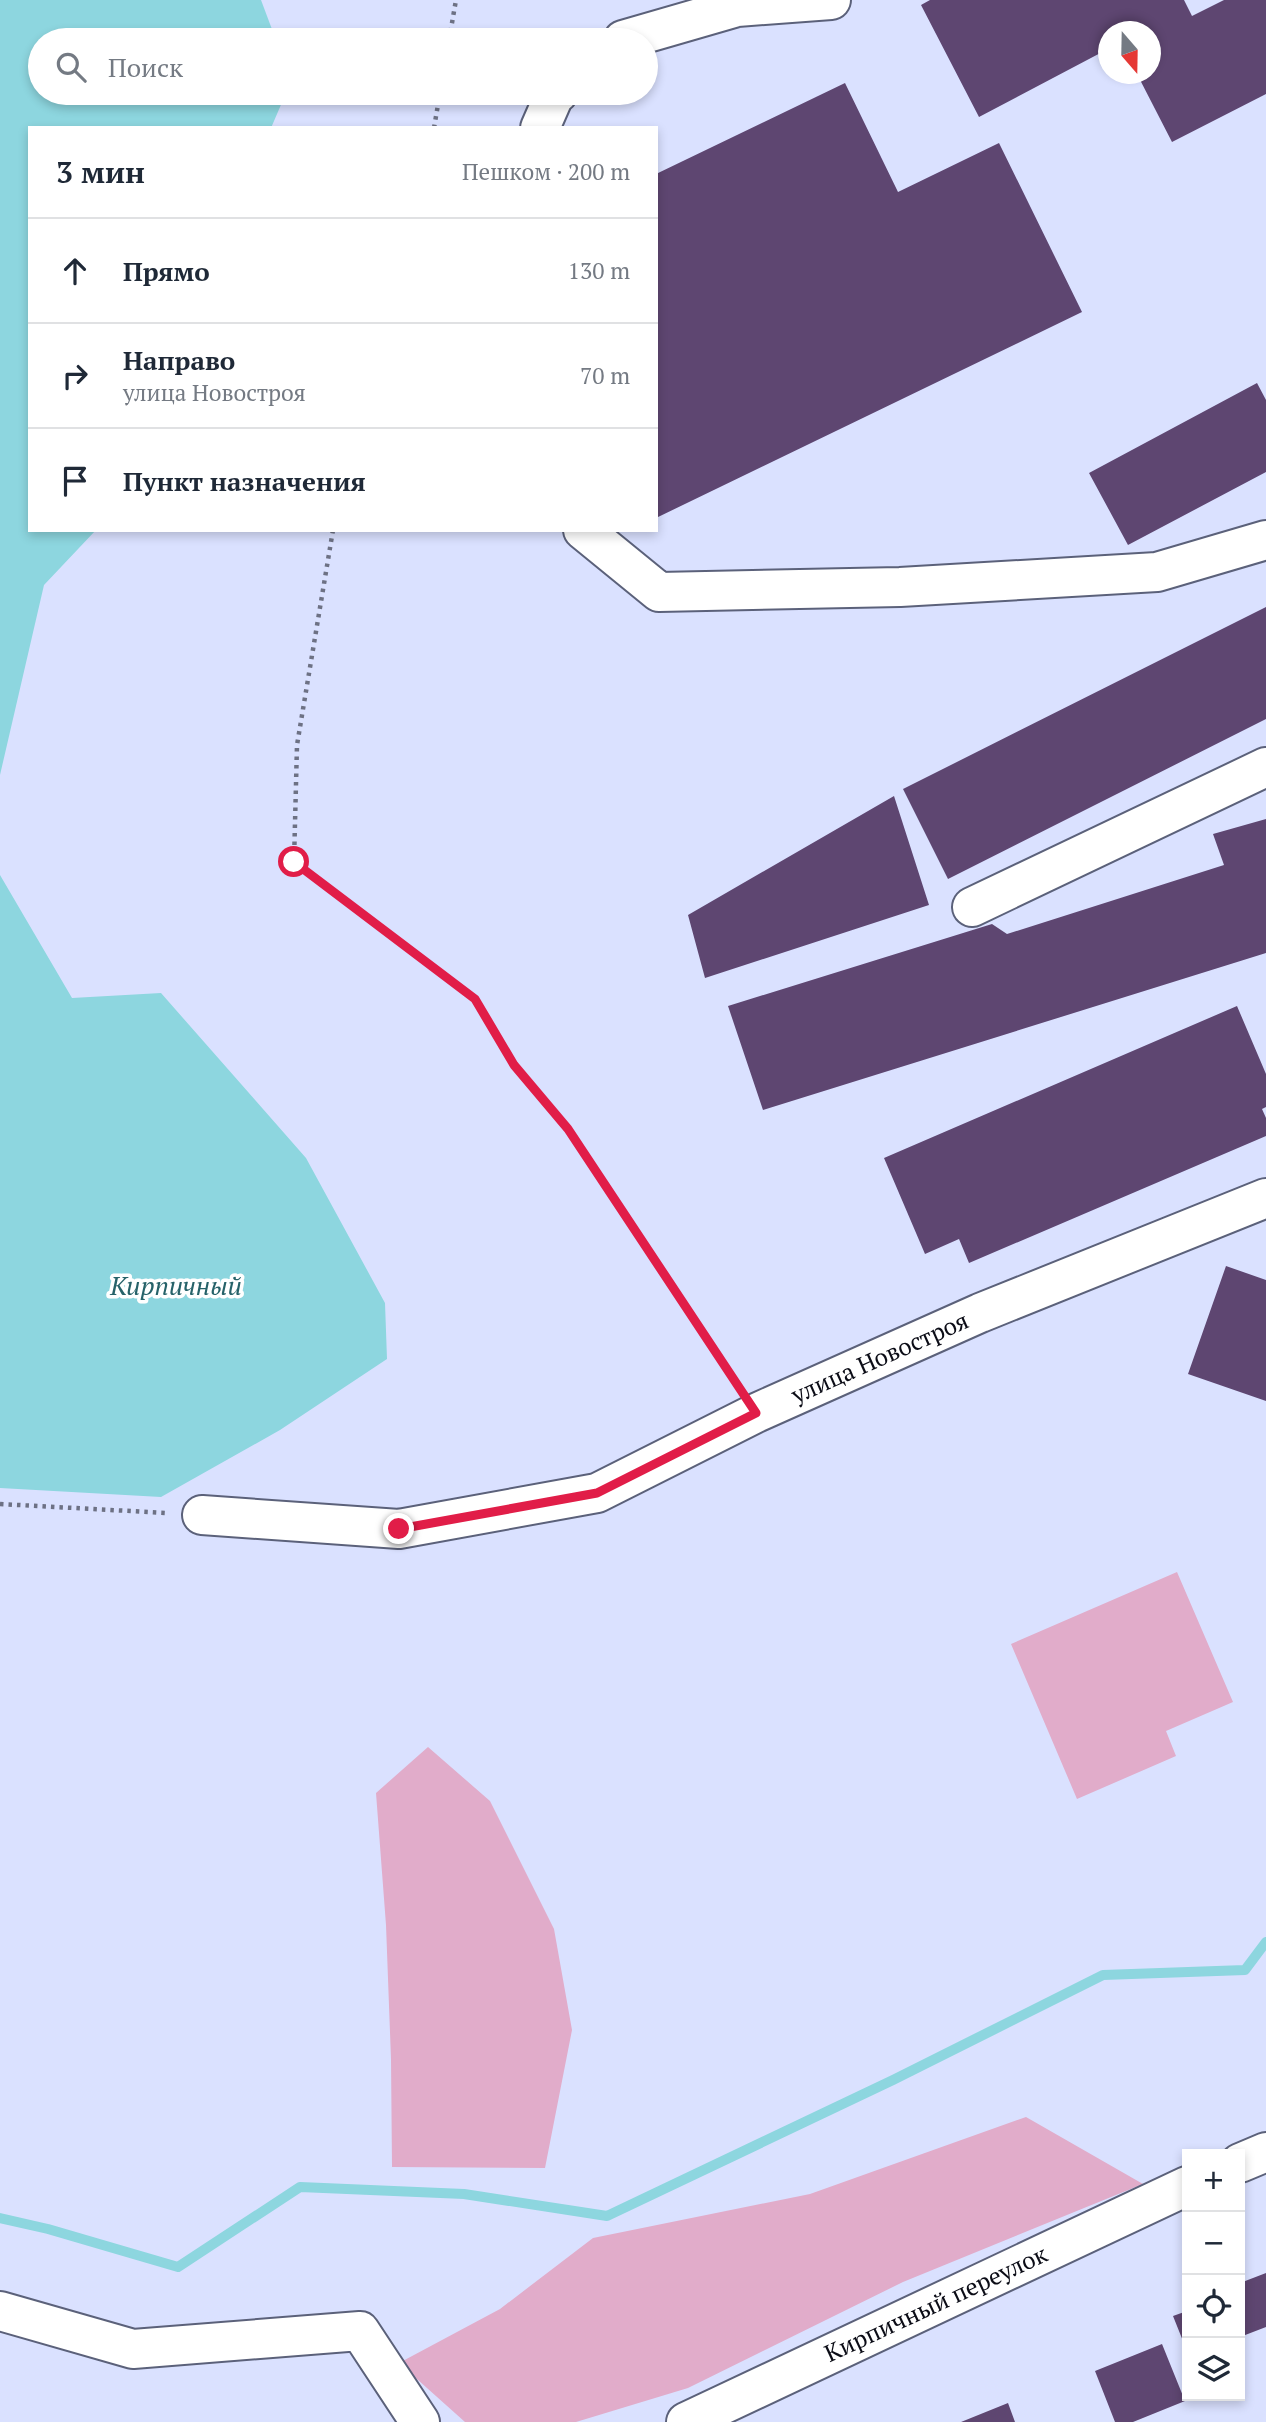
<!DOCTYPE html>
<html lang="ru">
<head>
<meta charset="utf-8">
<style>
	body { margin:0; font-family:"PT Serif",serif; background:#f6f6f7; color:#1f2937 }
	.controls { position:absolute; right:21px; bottom:21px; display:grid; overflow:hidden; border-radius:0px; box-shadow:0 4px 10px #0003 }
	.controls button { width:63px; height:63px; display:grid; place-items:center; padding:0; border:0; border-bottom:2px solid #e0e1e3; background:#fff; color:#1f2937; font:35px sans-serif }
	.compass { position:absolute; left:1098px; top:21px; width:63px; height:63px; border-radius:50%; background:#fff; box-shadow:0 4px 10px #0003; rotate:160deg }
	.stop { position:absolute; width:21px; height:21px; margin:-16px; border:5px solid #e11d48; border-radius:50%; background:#fff }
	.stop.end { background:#e11d48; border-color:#fff; box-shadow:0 2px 7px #0008 }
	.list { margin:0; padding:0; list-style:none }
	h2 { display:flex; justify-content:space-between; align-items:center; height:91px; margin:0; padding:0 28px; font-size:30px }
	h2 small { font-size:23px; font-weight:400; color:#747a83 }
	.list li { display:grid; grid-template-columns:46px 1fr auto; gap:21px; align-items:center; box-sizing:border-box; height:105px; padding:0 28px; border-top:2px solid #e0e1e3 }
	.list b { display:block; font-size:26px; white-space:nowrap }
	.list p { margin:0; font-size:23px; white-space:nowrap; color:#747a83 }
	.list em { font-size:23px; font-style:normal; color:#747a83 }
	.icon { flex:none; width:38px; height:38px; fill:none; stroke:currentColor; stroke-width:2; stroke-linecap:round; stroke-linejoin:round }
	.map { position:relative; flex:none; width:1266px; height:2422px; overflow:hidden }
	.search { position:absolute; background:#fff; box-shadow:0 4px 10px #0003; left:28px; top:28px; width:630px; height:77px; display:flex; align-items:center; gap:18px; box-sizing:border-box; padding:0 24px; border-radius:38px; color:#747a83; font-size:26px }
	.panel { position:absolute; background:#fff; box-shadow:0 4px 10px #0003; left:28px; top:126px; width:630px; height:406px; border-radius:0px }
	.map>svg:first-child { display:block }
	.green { fill:#e1acca }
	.water { fill:#8dd6df }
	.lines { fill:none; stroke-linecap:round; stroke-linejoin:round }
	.stream { stroke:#8dd6df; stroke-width:10 }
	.building { fill:#5e4671 }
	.minor-casing { stroke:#5b617a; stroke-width:42 }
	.path { stroke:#6d7184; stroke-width:4.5; stroke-dasharray:3.5 5; stroke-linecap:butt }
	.minor { stroke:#fff; stroke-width:38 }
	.route { stroke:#e11d48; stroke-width:9 }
	.labels { text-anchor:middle; stroke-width:7; stroke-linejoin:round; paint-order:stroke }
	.street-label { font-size:24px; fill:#0b0c16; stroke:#fff }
	.water-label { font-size:26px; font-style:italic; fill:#266269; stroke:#fff }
</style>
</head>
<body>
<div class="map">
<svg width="1266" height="2422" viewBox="0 0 1266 2422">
	<rect width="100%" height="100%" fill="#dae1ff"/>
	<path class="green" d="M1177 1572 1233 1702 1166 1731 1176 1756 1077 1799 1011 1644Z
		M428 1747 490 1801 554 1929 572 2030 545 2168 392 2167 391 2059 386 1925 376 1793Z
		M1026 2117 1143 2184 903 2282 688 2388 576 2422H465L399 2363 500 2309 593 2238 810 2194Z"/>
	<path class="water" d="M0 0H261L276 40H40V93H286L271 128H30V530H96L44 585 0 775Z
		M0 875 72 998 161 993 306 1158 385 1303 387 1359 280 1430 161 1497 0 1488Z"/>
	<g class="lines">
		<path class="stream" d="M0 2218 48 2229 178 2267 300 2187 464 2194 607 2216 893 2080 1103 1975 1245 1970 1266 1942"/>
	</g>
	<path class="building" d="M930 0H1184L1192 16 1224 0H1266V94L1172 142 1137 74H1150V32H1108V49L979 117 921 5Z
		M845 83 898 192 999 143 1082 312 656 518V174Z
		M1257 383 1266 400V472L1128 545 1089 473Z
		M1266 607V719L948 879 903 789Z
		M894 796 929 905 705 978 688 915Z
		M1266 819V953L763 1110 728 1006 992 924 1007 934 1224 865 1213 834Z
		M1237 1006 1266 1074V1107L1262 1109 1266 1118V1136L969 1263 959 1239 925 1254 884 1158Z
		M1226 1266 1266 1280V1401L1188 1374Z
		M1266 2273V2327L1240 2337V2283Z
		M1187 2311V2351L1173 2316Z
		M1162 2344 1185 2401 1133 2422H1115L1095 2371Z
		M1008 2403 1015 2422H961Z"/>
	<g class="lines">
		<defs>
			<path id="minor" d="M623 40 737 7 831 0
				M540 128 554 96 558 93
				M583 530 659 592 900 587 1157 572 1266 540
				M972 907 1266 767
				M202 1515 399 1529 597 1493 756 1413 980 1313 1266 1198
				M1240 2163 1266 2152
				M0 2311 133 2349 360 2331 420 2422
				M686 2422 1187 2186"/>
		</defs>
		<use href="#minor" class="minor-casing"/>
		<path class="path" d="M449 40 456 0
			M434 128 440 93
			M333 530 297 745 294 862 475 999 514 1065 568 1129 736 1383
			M0 1504 167 1513"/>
		<use href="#minor" class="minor"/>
	</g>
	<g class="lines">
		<path class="route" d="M294 862 475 999 514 1065 568 1129 756 1413 597 1493 399 1529"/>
	</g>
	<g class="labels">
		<g class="street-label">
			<text transform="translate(880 1358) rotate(-24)" y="8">улица Новостроя</text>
			<text transform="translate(936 2304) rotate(-25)" y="8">Кирпичный переулок</text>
		</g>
		<g class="water-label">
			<text x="176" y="1295">Кирпичный</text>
		</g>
	</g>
</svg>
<div class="controls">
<button>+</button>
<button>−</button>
<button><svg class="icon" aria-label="locate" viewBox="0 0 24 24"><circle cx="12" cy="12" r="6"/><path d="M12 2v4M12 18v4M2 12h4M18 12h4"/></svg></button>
<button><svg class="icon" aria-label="layers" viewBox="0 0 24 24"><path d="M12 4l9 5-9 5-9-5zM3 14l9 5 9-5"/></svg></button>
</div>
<svg class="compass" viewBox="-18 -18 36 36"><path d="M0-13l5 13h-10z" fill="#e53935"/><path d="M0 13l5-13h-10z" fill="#747a83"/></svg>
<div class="stop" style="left:294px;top:862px"></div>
<div class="stop end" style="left:399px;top:1529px"></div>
<div class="search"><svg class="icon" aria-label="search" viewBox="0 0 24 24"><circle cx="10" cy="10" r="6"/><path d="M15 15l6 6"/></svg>Поиск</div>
<section class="panel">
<h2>3 мин<small>Пешком · 200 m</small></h2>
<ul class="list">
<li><svg class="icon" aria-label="ahead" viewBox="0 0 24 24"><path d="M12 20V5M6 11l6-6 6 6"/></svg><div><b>Прямо</b></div><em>130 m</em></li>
<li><svg class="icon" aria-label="right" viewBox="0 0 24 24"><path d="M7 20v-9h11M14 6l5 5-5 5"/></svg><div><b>Направо</b><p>улица Новостроя</p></div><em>70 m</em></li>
<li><svg class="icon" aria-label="arrive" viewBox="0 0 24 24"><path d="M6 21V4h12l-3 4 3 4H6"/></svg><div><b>Пункт назначения</b></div></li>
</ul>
</section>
</div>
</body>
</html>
